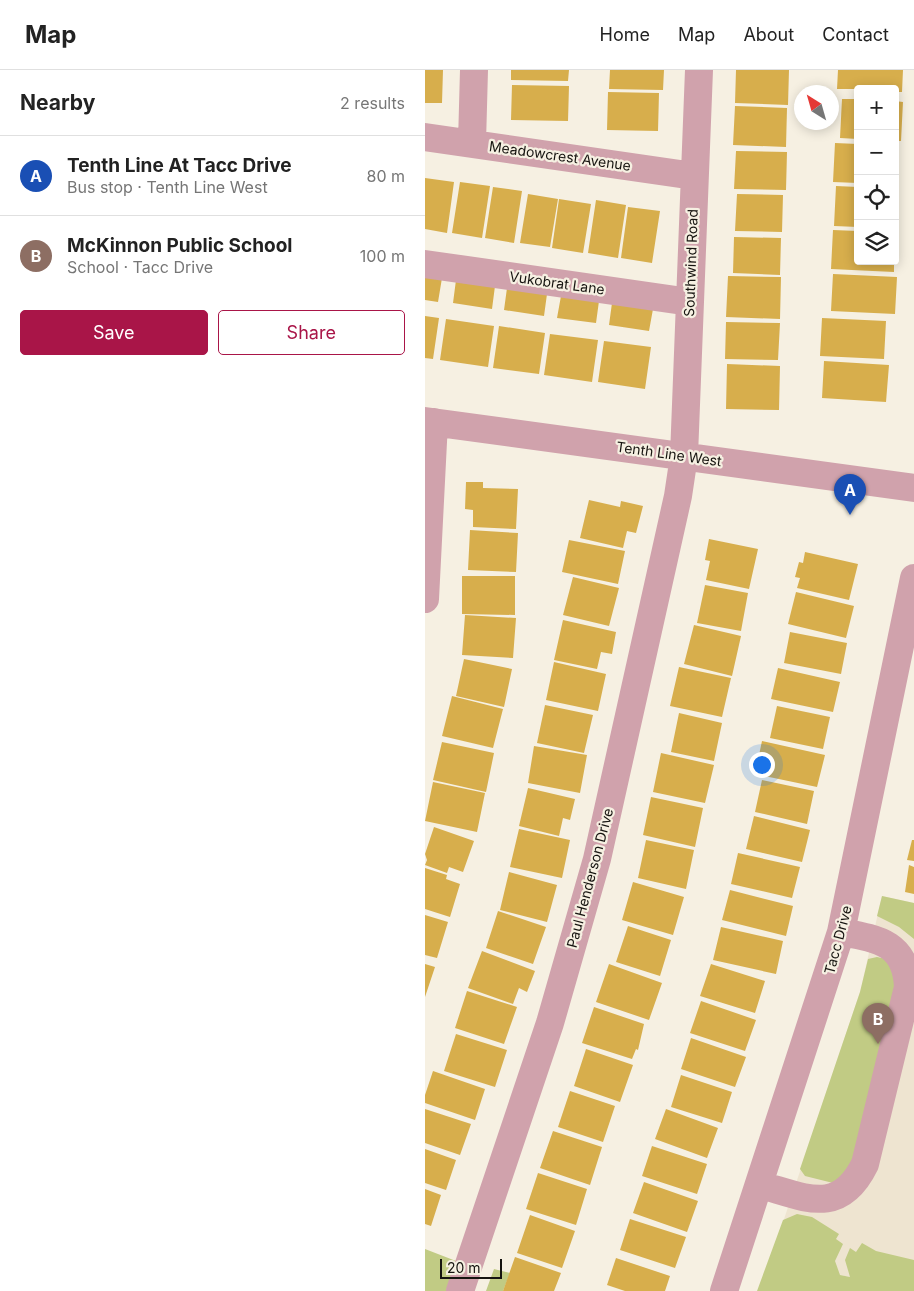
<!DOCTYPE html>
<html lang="en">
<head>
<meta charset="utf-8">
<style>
	body { margin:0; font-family:Inter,sans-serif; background:#f2f2f2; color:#222 }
	.controls { position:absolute; right:15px; top:15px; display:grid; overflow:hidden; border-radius:5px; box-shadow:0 2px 12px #0003 }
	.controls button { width:45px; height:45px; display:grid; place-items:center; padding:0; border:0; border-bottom:1px solid #e0e0e0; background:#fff; color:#222; font:25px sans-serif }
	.compass { position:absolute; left:369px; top:15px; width:45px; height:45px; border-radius:50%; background:#fff; box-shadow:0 2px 12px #0003; rotate:323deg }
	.scale { position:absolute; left:15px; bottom:12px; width:62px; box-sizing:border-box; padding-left:5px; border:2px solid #161410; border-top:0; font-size:14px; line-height:18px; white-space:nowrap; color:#161410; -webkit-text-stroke:4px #f6f0e2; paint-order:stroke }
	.you { position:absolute; left:336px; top:694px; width:18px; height:18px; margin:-12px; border:4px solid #fff; border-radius:50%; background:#1a73e8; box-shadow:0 0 0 8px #1a73e833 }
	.badge { display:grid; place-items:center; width:32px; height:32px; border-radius:50%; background:#a91548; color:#fff; font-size:16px; font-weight:700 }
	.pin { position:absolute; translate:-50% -41px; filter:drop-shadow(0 1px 2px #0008) }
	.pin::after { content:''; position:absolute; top:26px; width:18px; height:15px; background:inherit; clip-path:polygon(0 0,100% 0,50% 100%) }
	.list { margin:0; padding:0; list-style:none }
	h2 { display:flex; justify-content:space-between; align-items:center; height:65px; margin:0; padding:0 20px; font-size:21px }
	h2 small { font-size:16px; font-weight:400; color:#767676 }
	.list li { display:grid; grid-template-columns:32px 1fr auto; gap:15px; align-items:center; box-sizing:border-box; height:80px; padding:0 20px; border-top:1px solid #e0e0e0 }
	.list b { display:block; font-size:19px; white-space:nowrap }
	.list p { margin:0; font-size:16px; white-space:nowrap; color:#767676 }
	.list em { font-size:16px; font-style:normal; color:#767676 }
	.actions { display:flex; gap:10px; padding:15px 20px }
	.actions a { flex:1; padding:11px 0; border:1px solid #a91548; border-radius:5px; text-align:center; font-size:18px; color:#a91548 }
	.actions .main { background:#a91548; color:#fff }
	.icon { flex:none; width:28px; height:28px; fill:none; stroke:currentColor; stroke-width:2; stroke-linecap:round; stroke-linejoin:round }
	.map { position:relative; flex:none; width:489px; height:1221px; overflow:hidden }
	header { display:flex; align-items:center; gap:30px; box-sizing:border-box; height:70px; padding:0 25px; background:#fff; border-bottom:1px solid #e0e0e0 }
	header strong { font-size:24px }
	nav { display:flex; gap:28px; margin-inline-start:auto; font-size:18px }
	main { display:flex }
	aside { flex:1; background:#fff }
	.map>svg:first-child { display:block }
	.built { fill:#eee4d0 }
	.green { fill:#c1cb84 }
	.building { fill:#d7ae4c }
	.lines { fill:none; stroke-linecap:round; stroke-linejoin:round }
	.minor { stroke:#d0a2ac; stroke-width:28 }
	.labels { text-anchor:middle; stroke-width:4.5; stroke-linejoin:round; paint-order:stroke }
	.street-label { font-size:14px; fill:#161410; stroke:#f6f0e2 }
</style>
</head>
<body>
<header>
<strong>Map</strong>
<nav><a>Home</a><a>Map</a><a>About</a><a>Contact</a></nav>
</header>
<main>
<aside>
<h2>Nearby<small>2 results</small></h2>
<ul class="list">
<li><span class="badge" style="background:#1a4fb4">A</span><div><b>Tenth Line At Tacc Drive</b><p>Bus stop · Tenth Line West</p></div><em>80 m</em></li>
<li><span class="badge" style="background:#8d6e63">B</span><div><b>McKinnon Public School</b><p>School · Tacc Drive</p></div><em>100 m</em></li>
</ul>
<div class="actions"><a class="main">Save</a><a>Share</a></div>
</aside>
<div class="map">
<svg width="489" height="1221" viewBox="0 0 489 1221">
	<rect width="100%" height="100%" fill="#f6f0e2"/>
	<path class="built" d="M457 826 489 833V1220L345 1191 435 922Z"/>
	<path class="green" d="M457 826 489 833V869L474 857 452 846Z
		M452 887 461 889 473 910 426 1105 412 1114 380 1106 375 1099 435 922 443 889Z
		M372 1144 387 1147 414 1164 411 1169 418 1174 410 1191 415 1205 425 1207 420 1190 425 1178 431 1182 437 1173 451 1181 489 1190V1221H332L358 1150Z
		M0 1179 31 1191 21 1221H0Z
		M69 1199 85 1203 78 1221H61Z"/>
	<path class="building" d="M0 0H18L17 33H0Z
		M86 0H144L143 11 86 10Z
		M185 0H239L238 20 184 19Z
		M311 0H364L363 35 310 33Z
		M413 0H478L477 22H470V19H412Z
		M87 15 144 16 143 51 86 50Z
		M183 22 234 23 233 61 182 60Z
		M417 29H433V69L415 68Z
		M470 31 478 32 476 71H470Z
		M310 36 362 38 361 77 308 75Z
		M410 73 433 74V113L408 112Z
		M311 81 362 82 361 120 309 119Z
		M0 108 29 112 22 163 0 159Z
		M35 112 65 116 57 168 27 163Z
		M411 116 433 117V157L409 156Z
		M68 117 97 121 89 173 60 168Z
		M103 124 133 129 125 177 95 173Z
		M312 124 358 125 357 162 310 161Z
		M134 129 166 134 158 183 127 178Z
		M171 130 201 135 193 188 163 183Z
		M203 137 235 141 227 193 196 188Z
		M408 160 433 161V191H469V202L406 199Z
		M309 167 356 168 355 205 308 203Z
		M408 204 472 207 470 244 406 241Z
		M0 206 17 208 13 232 0 230Z
		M303 206 356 207 355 249 301 247Z
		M31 210 70 216 67 239 28 233Z
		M82 218 122 224 119 246 79 240Z
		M136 226 174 231 171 253 132 248Z
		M187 233 228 239 224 261 184 255Z
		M0 246 14 248 8 289 0 288Z
		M397 248 461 251 459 289 395 286Z
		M21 249 69 256 63 297 15 290Z
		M301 252 355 253 353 290 300 289Z
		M74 256 120 263 114 304 68 298Z
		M125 264 173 270 167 312 119 305Z
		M179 271 226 277 220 319 173 312Z
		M399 291 464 295 461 332 397 328Z
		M302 294 355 296 354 340 301 339Z
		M41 412H58V418L93 419 91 459 48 457V440L40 439Z
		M164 430 195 437 196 431 218 436 211 463 202 461 198 478 155 468Z
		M45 460 93 463 91 502 43 500Z
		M284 469 333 479 324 519 281 510 285 491 280 490Z
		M144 470 200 481 193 514 137 502Z
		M380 482 433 494 424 530 372 518 375 508 370 507 374 492 378 493Z
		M37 506H90V545L37 544Z
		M148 507 194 518 184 556 138 545Z
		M280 515 323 523 316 561 272 553Z
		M371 522 429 536 421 568 363 554Z
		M40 545 91 548 88 588 37 585Z
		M138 550 191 562 187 584 176 582 172 599 129 590Z
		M269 555 316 566 307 606 259 594Z
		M365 562 422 573 416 604 359 593Z
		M39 589 87 599 79 637 31 626Z
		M129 592 181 604 173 641 121 630Z
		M254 597 306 608 297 647 245 636Z
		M353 598 415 612 408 642 346 629Z
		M27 626 78 639 68 678 17 666Z
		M120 635 168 645 159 683 112 673Z
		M352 636 405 647 398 679 345 668Z
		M254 643 297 653 289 691 246 682Z
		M337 671 400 685 392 717 330 704Z
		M17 672 69 683 61 722 8 710Z
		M109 676 162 685 155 723 103 713Z
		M236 683 289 695 280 733 228 722Z
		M337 710 389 721 382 754 330 742Z
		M8 712 60 723 52 762 0 751Z
		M103 718 150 729 145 750 138 748 134 766 94 756Z
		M226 727 278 738 270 777 218 765Z
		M329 746 385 760 377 792 321 779Z
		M9 757 49 771 38 802 24 797 22 803 0 795 2 790 0 784Z
		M94 759 145 770 137 808 85 797Z
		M221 770 269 780 261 819 213 808Z
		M487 770H489V791L482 790Z
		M313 783 375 797 367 828 306 814Z
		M484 795 489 797V824L480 822Z
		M0 798 22 805 21 809 35 814 25 847 0 839Z
		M84 802 132 815 122 852 75 840Z
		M208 812 259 827 248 865 197 850Z
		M305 820 368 836 361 866 297 850Z
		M73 841 121 857 108 894 61 878Z
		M0 845 23 852 12 888 0 885Z
		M203 856 246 870 235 906 191 892Z
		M296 857 358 871 351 904 288 890Z
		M57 881 110 901 102 922 94 918 88 934 43 918Z
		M0 894 10 897 0 927Z
		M184 894 237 913 224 950 171 932Z
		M286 894 340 911 330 943 275 926Z
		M42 921 92 937 79 974 30 958Z
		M276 931 331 950 320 981 265 963Z
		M169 937 219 954 213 980 211 979 207 989 157 973Z
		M31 964 82 980 70 1017 19 1001Z
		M266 968 321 987 310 1017 256 999Z
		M161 979 208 995 195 1032 149 1016Z
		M8 1001 60 1019 50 1050 0 1033V1025Z
		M256 1005 307 1022 297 1053 246 1037Z
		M145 1021 190 1036 178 1072 133 1057Z
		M0 1039 46 1054 35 1085 0 1073Z
		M241 1039 293 1058 282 1088 230 1069Z
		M128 1061 177 1077 165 1115 115 1098Z
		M227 1076 282 1094 272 1124 217 1106Z
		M0 1079 31 1090 21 1120 0 1113Z
		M113 1103 162 1119 151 1155 101 1139Z
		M219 1112 273 1131 262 1162 208 1143Z
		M0 1119 16 1125 6 1156 0 1154Z
		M105 1145 150 1161 137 1198 92 1183Z
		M205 1149 261 1167 250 1198 195 1180Z
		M90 1187 136 1203 129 1221H78Z
		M191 1188 245 1206 240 1221H200L182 1215Z"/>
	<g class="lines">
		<path class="minor" d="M0 67 269 106
			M47 73 49 0
			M0 194 265 232
			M0 351 489 418
			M0 529 9 352
			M335 1115C380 1127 414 1147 440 1094L483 917C481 873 454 869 416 862
			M35 1221 125 953 172 789 253 426 259 386 274 0
			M299 1221 416 862 489 508"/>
	</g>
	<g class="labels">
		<g class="street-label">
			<text transform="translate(135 86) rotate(8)" y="5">Meadowcrest Avenue</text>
			<text transform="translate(266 193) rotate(-88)" y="5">Southwind Road</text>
			<text transform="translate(132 213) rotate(8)" y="5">Vukobrat Lane</text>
			<text transform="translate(244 384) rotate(8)" y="5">Tenth Line West</text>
			<text transform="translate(165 808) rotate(-75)" y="5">Paul Henderson Drive</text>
			<text transform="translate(413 870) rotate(-75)" y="5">Tacc Drive</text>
		</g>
	</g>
</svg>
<div class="controls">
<button>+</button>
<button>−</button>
<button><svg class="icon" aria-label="locate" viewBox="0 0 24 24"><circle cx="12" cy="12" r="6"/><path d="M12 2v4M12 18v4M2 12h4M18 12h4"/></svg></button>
<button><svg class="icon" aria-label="layers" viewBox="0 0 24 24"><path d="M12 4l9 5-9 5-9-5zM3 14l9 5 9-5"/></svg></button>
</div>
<svg class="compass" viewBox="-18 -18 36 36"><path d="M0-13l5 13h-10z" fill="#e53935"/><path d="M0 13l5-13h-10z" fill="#767676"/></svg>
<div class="scale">20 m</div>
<div class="you"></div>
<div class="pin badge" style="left:425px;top:445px;background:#1a4fb4">A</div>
<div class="pin badge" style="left:453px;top:974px;background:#8d6e63">B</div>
</div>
</main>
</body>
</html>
